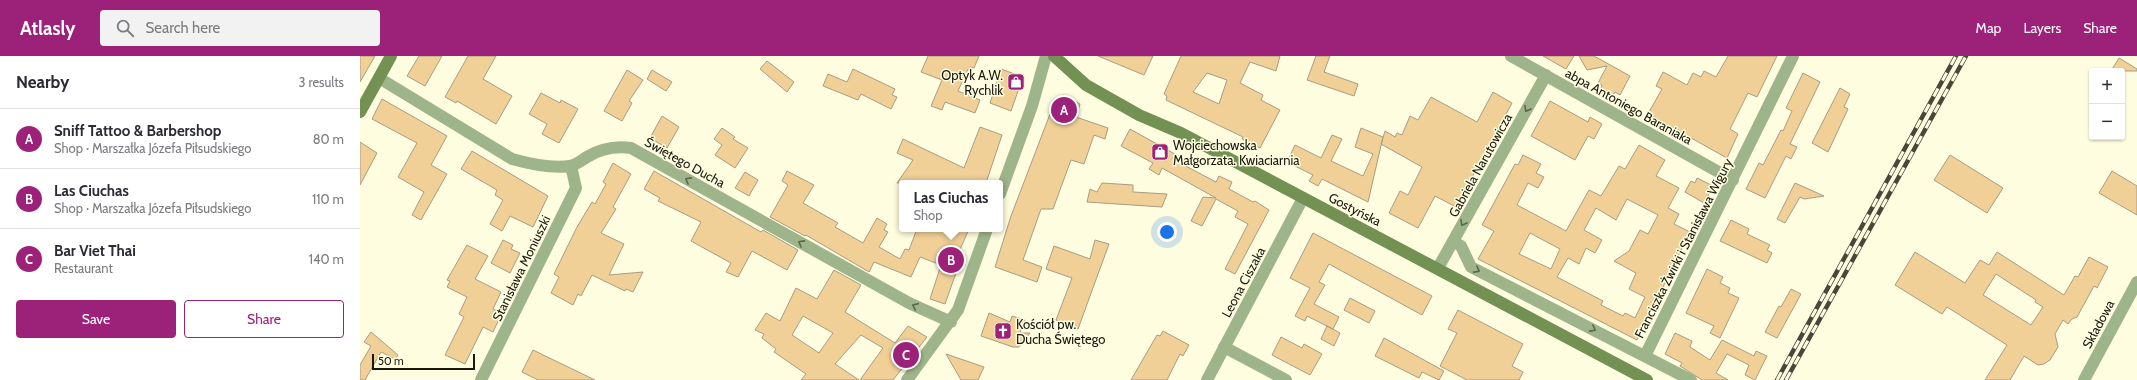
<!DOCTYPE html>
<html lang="en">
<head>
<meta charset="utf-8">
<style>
	body { margin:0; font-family:Cabin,sans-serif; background:#f2f2f3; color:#2b2b33 }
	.controls { position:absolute; right:12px; top:12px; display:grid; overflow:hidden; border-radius:4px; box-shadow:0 1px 3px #0004 }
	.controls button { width:36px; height:36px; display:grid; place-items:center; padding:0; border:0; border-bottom:1px solid #e1e1e2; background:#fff; color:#2b2b33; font:20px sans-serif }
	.scale { position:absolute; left:12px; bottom:10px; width:103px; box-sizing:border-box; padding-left:4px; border:2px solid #18180e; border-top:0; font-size:11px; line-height:14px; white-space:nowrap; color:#18180e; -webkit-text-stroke:3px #fefde0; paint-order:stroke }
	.you { position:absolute; left:807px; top:176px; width:14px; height:14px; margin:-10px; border:3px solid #fff; border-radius:50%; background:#1a73e8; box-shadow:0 0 0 6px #1a73e833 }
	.badge { display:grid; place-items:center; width:26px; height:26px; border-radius:50%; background:#9c2178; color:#fff; font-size:13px; font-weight:700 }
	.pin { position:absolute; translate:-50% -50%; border:2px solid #fff; box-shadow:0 1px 4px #0006 }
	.popup { position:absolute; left:539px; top:124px; width:104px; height:52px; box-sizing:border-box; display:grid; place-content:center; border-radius:4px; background:#fff; filter:drop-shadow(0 1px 3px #0005); font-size:13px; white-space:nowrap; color:#7c7c81 }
	.popup b { font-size:15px; color:#2b2b33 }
	.popup::after { content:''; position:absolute; left:50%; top:100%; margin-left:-8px; border:8px solid transparent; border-top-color:#fff }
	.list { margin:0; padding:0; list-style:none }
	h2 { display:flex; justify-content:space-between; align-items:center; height:52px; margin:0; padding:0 16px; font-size:17px }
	h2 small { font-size:13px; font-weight:400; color:#7c7c81 }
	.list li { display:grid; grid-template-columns:26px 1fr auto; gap:12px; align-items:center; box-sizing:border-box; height:60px; padding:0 16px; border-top:1px solid #e1e1e2 }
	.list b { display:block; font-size:15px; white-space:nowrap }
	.list p { margin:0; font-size:13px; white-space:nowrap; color:#7c7c81 }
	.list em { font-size:13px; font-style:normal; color:#7c7c81 }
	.actions { display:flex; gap:8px; padding:12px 16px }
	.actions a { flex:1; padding:9px 0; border:1px solid #9c2178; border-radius:4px; text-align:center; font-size:14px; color:#9c2178 }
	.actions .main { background:#9c2178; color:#fff }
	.icon { flex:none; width:22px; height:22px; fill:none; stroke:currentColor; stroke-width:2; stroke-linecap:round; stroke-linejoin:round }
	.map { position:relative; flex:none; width:1777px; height:324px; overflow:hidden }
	header { display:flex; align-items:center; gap:24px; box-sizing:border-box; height:56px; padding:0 20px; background:#9c2178; color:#fff }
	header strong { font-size:19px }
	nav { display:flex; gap:22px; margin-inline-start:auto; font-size:14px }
	.search { width:280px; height:36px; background:#f2f2f3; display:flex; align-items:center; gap:10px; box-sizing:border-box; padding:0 14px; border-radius:4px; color:#7c7c81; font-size:15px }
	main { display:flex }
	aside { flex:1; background:#fff }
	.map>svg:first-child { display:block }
	.building { fill:#f0d097; stroke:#aa9b83; fill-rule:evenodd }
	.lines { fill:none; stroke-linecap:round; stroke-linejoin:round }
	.street { stroke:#9eb48a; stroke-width:12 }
	.secondary { stroke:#729152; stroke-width:12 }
	.rail-casing { stroke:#48483a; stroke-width:4.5 }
	.rail { stroke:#fefde0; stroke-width:3; stroke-dasharray:9; stroke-linecap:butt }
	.oneway { stroke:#5b664c }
	.labels { text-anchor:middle; stroke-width:3; stroke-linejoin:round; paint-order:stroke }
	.poi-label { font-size:13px; fill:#18180e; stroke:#fefde0; text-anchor:start }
	.street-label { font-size:13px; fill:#18180e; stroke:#fefde0 }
</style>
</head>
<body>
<header>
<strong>Atlasly</strong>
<div class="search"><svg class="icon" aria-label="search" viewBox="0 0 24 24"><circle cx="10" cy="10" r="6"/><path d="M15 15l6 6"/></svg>Search here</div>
<nav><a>Map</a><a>Layers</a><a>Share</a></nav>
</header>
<main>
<aside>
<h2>Nearby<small>3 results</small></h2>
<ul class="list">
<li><span class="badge">A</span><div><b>Sniff Tattoo &amp; Barbershop</b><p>Shop · Marszałka Józefa Piłsudskiego</p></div><em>80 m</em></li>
<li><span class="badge">B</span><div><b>Las Ciuchas</b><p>Shop · Marszałka Józefa Piłsudskiego</p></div><em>110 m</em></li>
<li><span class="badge">C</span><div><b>Bar Viet Thai</b><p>Restaurant</p></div><em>140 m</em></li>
</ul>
<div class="actions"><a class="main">Save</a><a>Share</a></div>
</aside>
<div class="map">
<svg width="1777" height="324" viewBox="0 0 1777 324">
	<rect width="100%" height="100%" fill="#fefde0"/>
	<path class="building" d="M0 0H15L0 26Z
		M59 0H82L65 30 47 20Z
		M108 0H136L123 23 152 40 136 68 97 45 96 47 85 41Z
		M568 0H619L614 12 610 11 609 13H608L598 35 620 44 615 57 585 46 582 54 571 50 582 24 561 16Z
		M738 0H793L784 19Z
		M821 0H920L916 15 890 6 880 27 903 39 901 44 920 54 900 92 882 83 883 81 806 44 807 40 804 38ZM847 17 867 24 859 48 833 36Z
		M956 0H970L964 16 998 28 994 40 947 24Z
		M1183 0H1214L1206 13Z
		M1219 0H1234L1270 20 1260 39 1255 36 1253 39 1241 32 1242 29 1238 27 1247 10 1227 14Z
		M1368 0H1417L1397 41 1388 37 1370 73 1378 78 1367 102 1288 58 1302 33 1296 30 1303 16 1327 29 1333 17 1341 21 1344 15 1356 21Z
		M1759 2 1777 13V15H1751Z
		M407 5 434 26 427 36 400 13Z
		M493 13 535 33 532 39 537 41 531 53 501 38 498 44 463 30 468 18 487 26Z
		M641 13 663 21 651 55 630 47Z
		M267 14 283 24 269 45 272 47 262 65 244 55Z
		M292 14 312 26 306 35 287 23Z
		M1443 17 1460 26 1430 88 1437 91 1431 103 1426 100 1405 142 1386 133 1399 107 1403 109 1421 74 1423 75 1432 55 1426 52Z
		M1480 32 1490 38 1484 51 1488 53 1468 96 1452 87Z
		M1133 36 1152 47 1096 151 1075 140 1058 172 1029 157 1040 135 1048 139 1062 111 1021 88 1025 75 1035 81 1037 77 1042 79 1050 60 1058 64 1071 41 1117 66Z
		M181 37 200 47 201 44 218 53 199 87 182 78 187 68 169 58Z
		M703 39 720 48 716 61 748 72 745 83 734 79 724 108 711 104 693 153H681L663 204 682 211 677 226 635 211 651 160 695 45Z
		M22 43 87 80 71 109 87 118 61 164 52 159 64 136 38 121 57 87 12 63Z
		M1190 45 1228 66 1230 61 1242 68 1234 83 1228 80 1215 104 1171 80Z
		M302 60 319 71 307 92 290 82Z
		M620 71 642 79 626 127H537L553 104 537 97 543 83 604 112Z
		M362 72 375 81 373 83 388 92 375 112 355 99 362 89 354 83Z
		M1001 72 1023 81 1008 146 962 123 958 130 949 125 953 119 927 106 935 89 961 102 972 79 982 83 971 105 1003 120 1013 98 995 91Z
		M770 73 822 102 820 107 856 126 859 120 872 126 869 133 893 146 895 145 909 154 875 218 865 213 888 168 875 161 878 155 856 143 842 170 831 165 843 141 856 142 802 112 799 119 789 113 793 107 761 90Z
		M0 86 17 97 0 129Z
		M1279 89 1305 104 1296 120 1319 132 1308 152 1319 158 1314 168 1330 176 1277 284 1118 203 1134 175 1122 169 1155 108 1158 109 1163 99 1181 108 1176 117 1184 121 1178 132 1168 127 1157 149 1206 175 1229 134 1241 140 1259 110 1265 113ZM1267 143 1298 159 1288 178 1280 174 1269 195 1254 205 1276 217 1269 233 1285 241 1275 262 1265 257 1263 260 1241 249 1243 245 1197 221 1208 202 1219 208 1226 192 1235 197 1242 184 1224 174 1236 152 1256 164ZM1170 177 1200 193 1191 213 1159 198Z
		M112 95 188 140 173 171 150 160 142 175 130 168 143 144 135 139 137 134 101 113Z
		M1590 99 1643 132 1627 157 1574 124Z
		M253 107 271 118 253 151 256 153 241 177 264 188 249 219 283 216 273 236 266 233 265 235 232 219 221 240 218 238 213 249 191 237 199 221 194 218 217 171 232 146 235 148 246 128 243 126Z
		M294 115 401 176 403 174 438 194 427 214 392 195 378 221 366 216 371 207 331 185 341 166 298 145 300 142 284 133Z
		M427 115 454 129 443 147 478 167 475 171 503 187 517 162 527 168 524 174 528 176 519 191 540 203 545 193 549 194 557 173H609L598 198 602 200 585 248 570 243 581 209 560 201 551 221 514 206 509 216 446 179 445 180 410 161 428 129 422 125Z
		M1752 115 1777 130V159L1739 137Z
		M385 116 398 124 389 140 375 132Z
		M1337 122 1353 130 1344 147 1325 136 1331 125 1335 127Z
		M742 127 773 129V136L807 138 802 151 727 146 730 133 737 136Z
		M1435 127 1464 140 1444 143 1440 141 1425 167 1417 163Z
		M1371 164 1389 173 1387 178 1410 189 1407 194 1412 197 1407 207 1360 185Z
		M953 177 1072 240 1062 259 969 208 959 226 965 229 954 248 979 261 973 273 947 260 945 265 935 260 950 232 930 222Z
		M143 184 153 189 151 193 160 197 150 217 131 207Z
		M735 184 749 188 718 273 696 264 712 222 686 213 694 190 730 203Z
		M107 189 128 200 115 223 141 236 133 253 142 257 133 276 123 271 105 308 85 299 104 261 99 258 107 241 87 231 90 225 87 224Z
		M1555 196 1605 227 1620 204 1629 209 1637 196 1704 239 1715 220 1718 221 1729 201 1748 211 1737 232 1734 230 1717 261 1712 263 1708 268 1703 264 1695 278 1698 291 1690 304 1684 308 1678 309 1664 300 1650 324H1625L1647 289 1587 251 1582 258 1535 229ZM1636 218 1676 244 1675 246 1683 251 1671 269 1623 239Z
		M1347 213 1363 221 1360 227 1370 232 1368 237 1379 242 1360 282 1350 277 1354 270 1326 257Z
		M474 214 501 229 485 256 535 287 548 270 567 281 533 324H500L523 292 501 279 475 308 499 324H441L446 318 414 296 416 293 402 282 404 278 395 274 406 257 420 265 436 232 457 243ZM443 260 473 277 459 297 432 279Z
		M1431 233 1441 238 1417 282 1405 276 1419 250 1421 251Z
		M990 242 1015 255 1009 267 984 254Z
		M1098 254 1163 288 1152 310 1163 316 1159 324H1107L1080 310 1097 277 1088 273Z
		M629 257 650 266 652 260 665 264 660 277H670L659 291H653L621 280Z
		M967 270 980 277 974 290 961 283Z
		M803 275 829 289 823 300 820 298 807 324H771L797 279 800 280Z
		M11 276 38 299 35 303 21 296 5 324H0V309L11 290 4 286Z
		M1315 277 1332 285 1330 291 1350 304 1362 284 1394 300 1396 295 1407 300 1395 324 1385 319 1389 309 1367 298 1356 317 1368 324H1342L1320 310 1322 307 1305 298Z
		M921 281 942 292 944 288 962 298 950 319 912 299Z
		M1024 282 1084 315 1079 324 1062 316 1059 322 1015 300Z
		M173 294 235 324H178L162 316Z
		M586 298 624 311 618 324H601Z"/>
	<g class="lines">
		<path class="street" d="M1151 0 1373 124
			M19 22 152 103C170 108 191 113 210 110 216 109 222 104 227 101 240 93 256 90 271 92L549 247 591 266
			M640 138 672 50 686 0
			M1093 185 1101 190 1111 211 1331 324
			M1078 212 1186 19
			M864 291 926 324
			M1285 300 1433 0
			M121 324 216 132 211 110
			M547 324 598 254 627 173
			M847 324 943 142
			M1724 324 1777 226"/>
		<path class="secondary" d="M694 0 726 29 779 59 821 77 1287 324
			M0 56 31 0"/>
		<defs>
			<path id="rail" d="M1417 324 1596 0
				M1426 324 1606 0"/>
		</defs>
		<use href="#rail" class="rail-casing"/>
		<use href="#rail" class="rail"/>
	</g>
	<defs><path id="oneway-chevron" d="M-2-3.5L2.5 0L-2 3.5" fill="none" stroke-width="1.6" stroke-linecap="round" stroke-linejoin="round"/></defs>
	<g class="oneway">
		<use href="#oneway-chevron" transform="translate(1167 53) rotate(119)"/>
		<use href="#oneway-chevron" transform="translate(328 124) rotate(-151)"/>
		<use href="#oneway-chevron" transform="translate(1103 167) rotate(119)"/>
		<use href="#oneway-chevron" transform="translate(441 187) rotate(-151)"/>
		<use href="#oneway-chevron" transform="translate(1117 214) rotate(28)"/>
		<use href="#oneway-chevron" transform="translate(555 250) rotate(-155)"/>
		<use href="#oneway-chevron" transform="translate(1233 273) rotate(28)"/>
	</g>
	<defs>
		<symbol id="shop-square" viewBox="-11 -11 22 22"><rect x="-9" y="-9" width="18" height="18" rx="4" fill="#9c2178" stroke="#fefde0"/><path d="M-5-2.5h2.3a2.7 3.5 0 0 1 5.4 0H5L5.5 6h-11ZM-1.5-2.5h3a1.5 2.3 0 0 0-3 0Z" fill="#fff"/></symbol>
		<symbol id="church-square" viewBox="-11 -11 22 22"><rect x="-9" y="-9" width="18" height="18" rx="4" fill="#9c2178" stroke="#fefde0"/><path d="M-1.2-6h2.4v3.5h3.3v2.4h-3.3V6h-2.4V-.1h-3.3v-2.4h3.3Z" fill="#fff"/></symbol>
	</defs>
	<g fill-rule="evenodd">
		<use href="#shop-square" x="646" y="16" width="20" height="20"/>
		<use href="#shop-square" x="790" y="86" width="20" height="20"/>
		<use href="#church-square" x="633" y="265" width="20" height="20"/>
	</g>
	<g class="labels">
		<g class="poi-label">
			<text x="643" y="24" text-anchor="end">Optyk A.W.<tspan x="643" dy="15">Rychlik</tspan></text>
			<text x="813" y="94">Wojciechowska<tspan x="813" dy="15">Małgorzata. Kwiaciarnia</tspan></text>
			<text x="656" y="273">Kościół pw.<tspan x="656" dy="15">Ducha Świętego</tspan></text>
		</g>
		<g class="street-label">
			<text transform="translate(1269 50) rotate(29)" y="5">abpa Antoniego Baraniaka</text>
			<text transform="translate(325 106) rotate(29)" y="5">Świętego Ducha</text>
			<text transform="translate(1120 109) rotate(-61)" y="5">Gabriela Narutowicza</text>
			<text transform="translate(995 153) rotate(27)" y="5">Gostyńska</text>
			<text transform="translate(1323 192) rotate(-63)" y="5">Franciszka Żwirki i Stanisława Wigury</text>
			<text transform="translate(161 212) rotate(-64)" y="5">Stanisława Moniuszki</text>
			<text transform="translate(883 226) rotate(-62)" y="5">Leona Ciszaka</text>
			<text transform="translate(1738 268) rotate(-62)" y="5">Składowa</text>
		</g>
	</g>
</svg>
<div class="controls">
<button>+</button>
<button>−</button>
</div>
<div class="scale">50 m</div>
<div class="you"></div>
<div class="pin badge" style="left:704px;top:54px">A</div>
<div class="pin badge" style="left:591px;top:204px">B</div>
<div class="popup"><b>Las Ciuchas</b>Shop</div>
<div class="pin badge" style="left:546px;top:299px">C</div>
</div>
</main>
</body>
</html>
